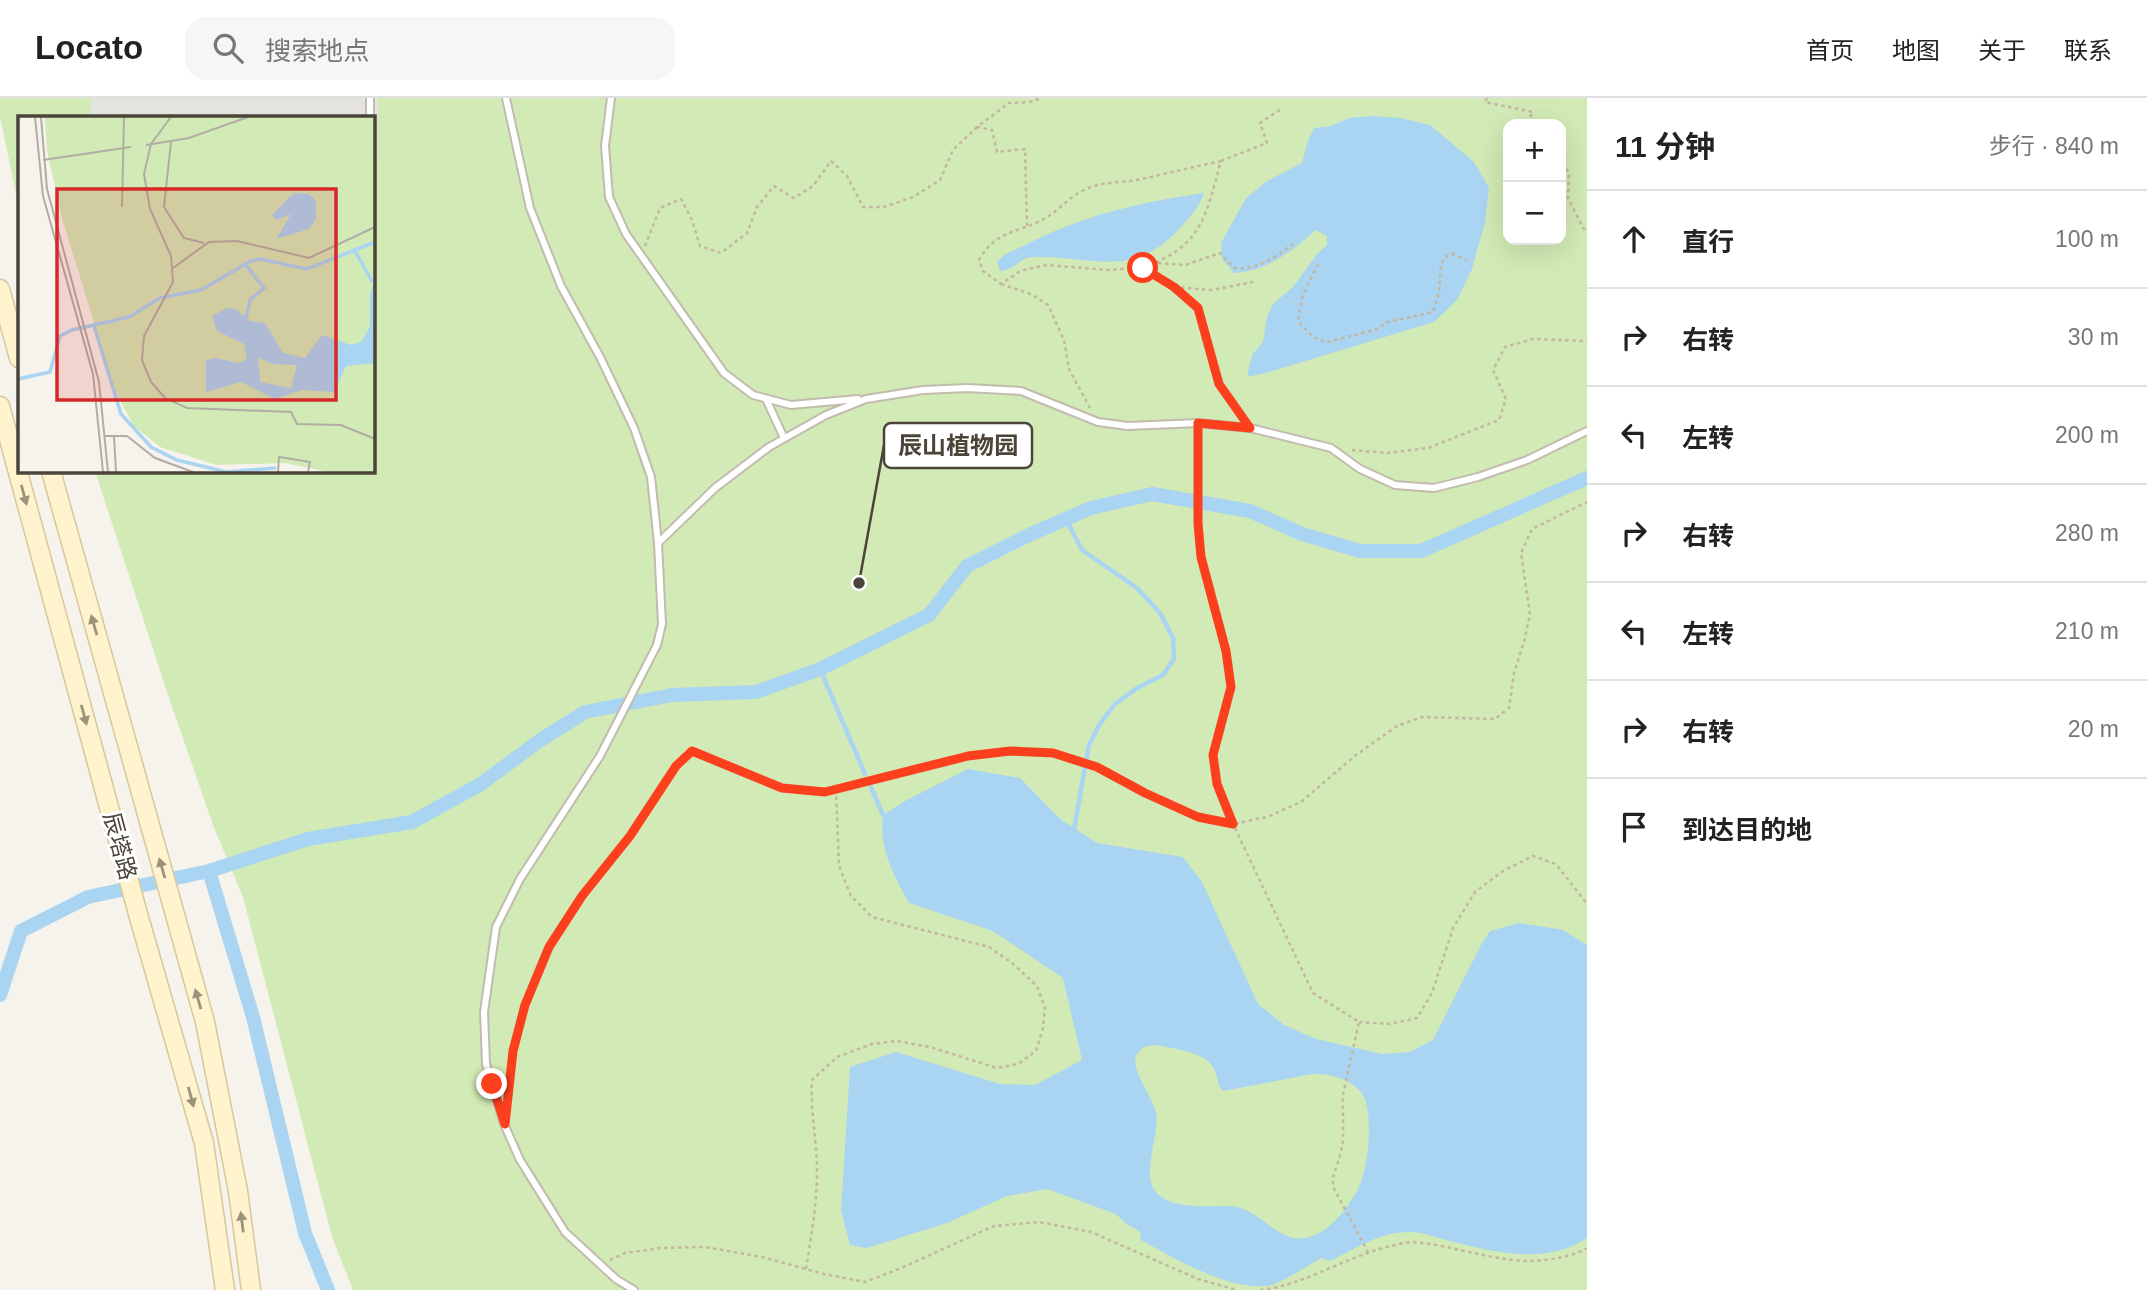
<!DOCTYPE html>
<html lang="zh">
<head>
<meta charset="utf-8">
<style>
	body { margin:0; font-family:Arial,"Noto Sans SC",sans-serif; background:#f6f6f6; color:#222 }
	.controls { position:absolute; right:21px; top:21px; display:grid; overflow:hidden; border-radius:14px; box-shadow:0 7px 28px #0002 }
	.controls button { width:63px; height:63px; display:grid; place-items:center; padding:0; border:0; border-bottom:2px solid #e0e0e0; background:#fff; color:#222; font:35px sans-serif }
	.stop { position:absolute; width:21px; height:21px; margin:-16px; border:5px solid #fc3f1d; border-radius:50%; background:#fff }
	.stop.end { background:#fc3f1d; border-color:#fff; box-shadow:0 2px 7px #0008 }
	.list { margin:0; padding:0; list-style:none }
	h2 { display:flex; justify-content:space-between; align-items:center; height:91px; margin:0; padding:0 28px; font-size:30px }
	h2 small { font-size:23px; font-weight:400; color:#767676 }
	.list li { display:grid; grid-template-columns:46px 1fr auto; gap:21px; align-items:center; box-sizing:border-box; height:98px; padding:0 28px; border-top:2px solid #e0e0e0 }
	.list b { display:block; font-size:26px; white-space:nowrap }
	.list em { font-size:23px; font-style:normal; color:#767676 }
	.icon { flex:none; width:38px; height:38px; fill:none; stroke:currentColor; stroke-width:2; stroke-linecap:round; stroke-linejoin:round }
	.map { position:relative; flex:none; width:1587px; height:1192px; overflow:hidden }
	header { display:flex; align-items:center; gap:42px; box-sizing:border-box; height:98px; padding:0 35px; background:#fff; border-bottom:2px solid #e0e0e0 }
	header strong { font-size:33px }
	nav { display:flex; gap:38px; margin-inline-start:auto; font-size:24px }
	.search { width:490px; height:63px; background:#f6f6f6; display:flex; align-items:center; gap:18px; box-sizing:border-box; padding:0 24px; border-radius:21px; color:#767676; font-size:26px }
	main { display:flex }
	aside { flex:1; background:#fff }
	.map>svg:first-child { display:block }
	.green { fill:#d2eab5; fill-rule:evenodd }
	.parking { fill:#e5e3e0 }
	.water { fill:#a9d4f2; fill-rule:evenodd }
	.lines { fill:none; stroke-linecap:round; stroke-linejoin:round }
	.stream { stroke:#a9d4f2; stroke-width:4.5 }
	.canal { stroke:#a9d4f2; stroke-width:14 }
	.service-casing { stroke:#c2bbae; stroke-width:10 }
	.secondary-casing { stroke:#d6c79b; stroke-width:21 }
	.path { stroke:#c4b79f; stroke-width:2.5; stroke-dasharray:3.5 3.5; stroke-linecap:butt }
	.service { stroke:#fff; stroke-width:6 }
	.secondary { stroke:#fff3cd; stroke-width:18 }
	.oneway { fill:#9c937c }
	.route { stroke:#fc3f1d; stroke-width:9 }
	.labels { text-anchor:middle; stroke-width:6; stroke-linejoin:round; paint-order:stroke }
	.street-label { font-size:23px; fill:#4b4439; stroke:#fff }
	.inset-river { fill:none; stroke:#a9d4f2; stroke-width:3.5 }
	.inset-road { fill:none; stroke:#b2ada4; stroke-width:2 }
	.view { fill:#d62828; fill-opacity:0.15; stroke:#d62828; stroke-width:3.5 }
	.inset-edge { fill:none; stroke:#4b4439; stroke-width:3.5 }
	.leader { fill:none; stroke:#4b4439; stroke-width:2.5 }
	.callout-dot { fill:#4b4439; stroke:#fff; stroke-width:2.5 }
	.callout { fill:#fff; stroke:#4b4439; stroke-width:2.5 }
	.callout-label { font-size:24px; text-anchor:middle; font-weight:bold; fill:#4b4439 }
</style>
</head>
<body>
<header>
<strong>Locato</strong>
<div class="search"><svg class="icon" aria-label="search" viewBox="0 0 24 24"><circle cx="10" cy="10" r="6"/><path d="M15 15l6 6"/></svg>搜索地点</div>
<nav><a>首页</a><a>地图</a><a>关于</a><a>联系</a></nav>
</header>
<main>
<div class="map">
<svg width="1587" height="1192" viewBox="0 0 1587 1192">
	<rect width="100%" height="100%" fill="#f6f3ec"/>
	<path class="green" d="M0 0H1587V1192H353L332 1139 243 799 213 727 168 597 95 373H373V19H19V110L0 19ZM1508 26H1561V142H1508Z"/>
	<path class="parking" d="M91 0H378L377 62H373V19H91Z"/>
	<path class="water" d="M1373 18 1400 20 1430 27 1474 64 1489 90 1485 124 1472 171 1457 202 1434 224 1269 274 1247 279 1252 257 1263 244 1267 219 1273 206 1293 189 1317 156 1327 147V138L1316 132C1292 153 1268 173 1234 175L1222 161 1221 145 1246 100 1267 83 1302 65 1308 43 1314 30 1331 28 1349 20Z
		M1204 95C1199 109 1190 119 1180 130 1131 183 1094 157 1033 159 1020 159 1012 174 1000 173L997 164 1004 157C1024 148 1044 137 1065 129 1109 111 1157 102 1204 95Z
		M968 671 1020 680 1060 721 1097 745 1183 759 1202 784 1258 906 1284 927 1316 941 1382 956 1410 954 1433 942 1481 847 1490 833 1519 825 1563 832 1587 847V1140C1545 1168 1492 1154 1446 1142 1435 1139 1422 1134 1410 1134 1379 1134 1357 1150 1330 1163L1322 1160C1308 1167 1282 1185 1268 1188 1227 1192 1176 1161 1141 1142L1140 1134 1124 1124 1116 1116 1047 1091 1007 1098 947 1125 867 1150 850 1147 841 1113 850 969 896 954 1000 986 1035 987 1082 962 1063 880 993 833 909 805C893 777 879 750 883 717L905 703ZM1156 947C1174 951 1207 953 1215 973 1219 981 1217 987 1223 993L1312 976C1329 975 1353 981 1363 997 1374 1016 1368 1073 1358 1091 1347 1111 1329 1136 1305 1140 1276 1145 1259 1108 1229 1108 1201 1108 1147 1114 1150 1072 1151 1054 1156 1037 1157 1019 1153 997 1135 982 1135 959L1143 949Z"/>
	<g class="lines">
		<path class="stream" d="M1066 421 1082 452 1137 490 1160 515 1173 540 1174 561 1163 577 1137 590 1115 606 1099 627 1089 647 1074 731
			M820 571 865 676
			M871 689 883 717"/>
		<path class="canal" d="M209 773 253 919 305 1135 328 1192
			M0 897 21 833 88 799 209 773 308 741 412 724 481 686 539 643 585 614 672 597 756 594 820 571 929 517 967 468 1031 436 1091 410 1152 396 1250 413 1302 436 1360 453H1421L1587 380"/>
		<defs>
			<path id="service" d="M506 0 530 110 561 188 600 259 634 330 651 379 658 445 662 526 657 547 600 658 520 781 496 829 484 914 486 966 504 1026 520 1062 565 1134 616 1181 634 1192
				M611 0 605 48 609 99 626 136 724 275 753 297 791 307 858 301
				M370 19V0
				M766 301 784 340
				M658 445 715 390 769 349 826 317 866 301 923 292 967 290 1021 293 1098 324 1128 328 1198 325 1250 330 1331 350 1360 371 1395 387 1434 390 1478 379 1527 362 1587 333"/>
			<path id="secondary" d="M0 191 19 260
				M0 308 138 816 204 1045 225 1192
				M51 373 205 924 238 1093 251 1192"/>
		</defs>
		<use href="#service" class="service-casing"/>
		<use href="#secondary" class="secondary-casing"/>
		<path class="path" d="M1487 0 1485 4 1533 14 1526 26
			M1508 56V58
			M1221 63 1267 45 1260 25 1281 11
			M1561 66 1569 74 1568 100 1583 130 1587 133
			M1027 128 1025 51 997 54 992 32 977 29 1009 5 1030 4 1041 0
			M645 148 660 110 681 101 692 122 700 148 721 155 747 135 757 109 774 88 794 100 813 88 831 63 847 78 863 109H884L913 99 940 82 953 52 977 29
			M1158 165 1185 167 1220 155 1234 170C1258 173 1278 157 1296 144
			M1318 166 1303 197 1298 223 1313 239 1327 244 1378 231 1387 224 1433 214 1439 195 1441 166 1445 159 1453 156 1467 163
			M1143 170C1203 147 1205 120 1221 63 1194 69 1168 75 1142 81 1123 85 1102 83 1084 92 1067 100 1057 115 1040 123 1013 136 996 133 979 162L983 173 1001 186 1020 173 1047 167 1108 172 1143 170 1174 189 1198 210 1219 286 1243 321
			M1001 186 1031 196 1048 207 1064 242 1069 271 1090 310
			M1174 189 1212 192 1253 184
			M1198 334V425L1201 459 1226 553 1231 589 1213 657 1217 686 1233 726 1313 895 1359 924 1343 997V1042L1341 1054 1333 1079V1089L1368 1154
			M1352 352 1387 355 1428 350 1499 322 1506 301 1493 272 1505 249 1533 241 1587 243
			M1359 924 1390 926 1417 920 1432 895 1453 830 1475 794 1503 773 1533 758 1556 766 1587 806
			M507 1002 513 953 525 907 549 849 582 798 630 738 676 668 692 653 782 690 825 694 968 658 1010 653 1053 655 1097 669 1145 695 1198 719 1233 726 1267 719 1301 704 1356 657 1397 628 1422 619 1495 621 1509 610 1514 575 1524 544 1530 516 1521 455 1532 431 1587 404
			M610 1162 625 1155 660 1150 705 1149 762 1159 824 1176 865 1184 899 1171 994 1128 1039 1124 1091 1134 1198 1181 1237 1192
			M806 1171C811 1139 817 1107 817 1074 817 1042 810 1013 812 982L837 959 872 946 897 943 930 949 997 970 1018 966 1036 953 1043 930 1045 910 1037 888 1012 865 989 849 872 819 851 798 839 768 836 691
			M1260 1192C1305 1187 1343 1160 1387 1149 1395 1147 1405 1144 1413 1144 1464 1148 1511 1172 1562 1159 1571 1157 1579 1155 1587 1150"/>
		<use href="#service" class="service"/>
		<use href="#secondary" class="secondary"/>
	</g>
	<defs><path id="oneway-solid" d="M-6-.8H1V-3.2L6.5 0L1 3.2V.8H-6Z" transform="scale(1.75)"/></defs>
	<g class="oneway">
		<use href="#oneway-solid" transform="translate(24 397) rotate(75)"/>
		<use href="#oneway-solid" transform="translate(94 527) rotate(-106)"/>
		<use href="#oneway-solid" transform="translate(84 617) rotate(75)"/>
		<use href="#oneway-solid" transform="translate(162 770) rotate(-106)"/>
		<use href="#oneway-solid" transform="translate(198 901) rotate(-106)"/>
		<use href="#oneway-solid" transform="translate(191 999) rotate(75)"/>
		<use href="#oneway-solid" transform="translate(242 1124) rotate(-97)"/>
	</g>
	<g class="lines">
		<path class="route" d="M492 986 505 1026 513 953 525 907 549 849 582 798 630 738 676 668 692 653 782 690 825 694 968 658 1010 653 1053 655 1097 669 1145 695 1198 719 1233 726 1217 686 1213 657 1231 589 1226 553 1201 459 1198 425V325L1250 330 1219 286 1198 210 1174 189 1143 170"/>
	</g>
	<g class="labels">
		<g class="street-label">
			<text transform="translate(120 748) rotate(75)" y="8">辰塔路</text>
		</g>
	</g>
	<g transform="translate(18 18)">
		<rect width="357" height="357" fill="#f6f3ec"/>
		<path d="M27 1H357V356H310L268 347 199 349 142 331 115 309 97 274 45 106 29 35Z" fill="#d2eab5"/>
		<path d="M276 77 291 78 298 85V103L291 113 258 123 273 98 259 104 254 99ZM357 166V247L328 250 316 276 284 274 257 283 223 266 188 276V244L197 242 221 247 229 243 226 228 199 215 194 200 209 192 218 193 232 205 247 207 265 237 287 242 304 219 333 229 343 226 352 211V176ZM240 241 254 248 279 249 273 272 242 266Z" fill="#a9d4f2" fill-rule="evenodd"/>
		<path class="inset-river" d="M336 133 355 167M227 148 246 172 232 184 228 202M76 210 103 298 133 331 159 344 208 356 258 352M0 263 32 256 42 220 54 214 111 201 142 182 183 174 231 146 242 143 289 153 357 126"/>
		<path class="inset-road" d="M17 1 25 80 75 258 85 356M23 1 29 73 81 266 90 356M153 1 133 28 126 58 132 93 153 140 155 166 126 220 124 244 133 266 147 282 169 292 273 296 279 308 323 309 357 323M153 26 146 91 166 122 186 127M128 29 171 22 230 1M25 44 113 31M104 91 106 1M155 152 191 126 219 125 291 142 357 111M87 320H109L137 342 175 356M96 320 98 356M260 356 261 341 292 346 290 356"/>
		<path class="view" d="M39 73H318V284H39Z"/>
		<rect width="357" height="357" class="inset-edge"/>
	</g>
	<path class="leader" d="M859 485L884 347"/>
	<circle class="callout-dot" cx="859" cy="485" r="7"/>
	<rect class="callout" x="884" y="325" width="148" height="45" rx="7"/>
	<g class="callout-label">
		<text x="958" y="356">辰山植物园</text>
	</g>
</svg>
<div class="controls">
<button>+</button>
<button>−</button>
</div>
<div class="stop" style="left:1143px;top:170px"></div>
<div class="stop end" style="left:492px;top:986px"></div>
</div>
<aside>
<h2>11 分钟<small>步行 · 840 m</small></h2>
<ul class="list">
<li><svg class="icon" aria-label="ahead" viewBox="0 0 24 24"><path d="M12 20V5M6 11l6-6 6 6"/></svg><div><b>直行</b></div><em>100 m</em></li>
<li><svg class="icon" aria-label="right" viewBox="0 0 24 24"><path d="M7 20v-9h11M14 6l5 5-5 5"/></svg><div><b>右转</b></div><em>30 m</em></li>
<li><svg class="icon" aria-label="left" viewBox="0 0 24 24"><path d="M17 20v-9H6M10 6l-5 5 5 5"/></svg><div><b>左转</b></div><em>200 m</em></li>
<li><svg class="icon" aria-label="right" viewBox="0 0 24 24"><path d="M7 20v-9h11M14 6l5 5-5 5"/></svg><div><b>右转</b></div><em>280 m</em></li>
<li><svg class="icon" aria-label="left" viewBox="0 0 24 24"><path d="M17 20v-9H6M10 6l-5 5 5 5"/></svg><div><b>左转</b></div><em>210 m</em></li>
<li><svg class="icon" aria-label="right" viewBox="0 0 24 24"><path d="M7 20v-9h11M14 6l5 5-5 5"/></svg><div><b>右转</b></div><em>20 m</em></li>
<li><svg class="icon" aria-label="arrive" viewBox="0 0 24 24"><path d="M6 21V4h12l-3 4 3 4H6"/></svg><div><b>到达目的地</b></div></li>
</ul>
</aside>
</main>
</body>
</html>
